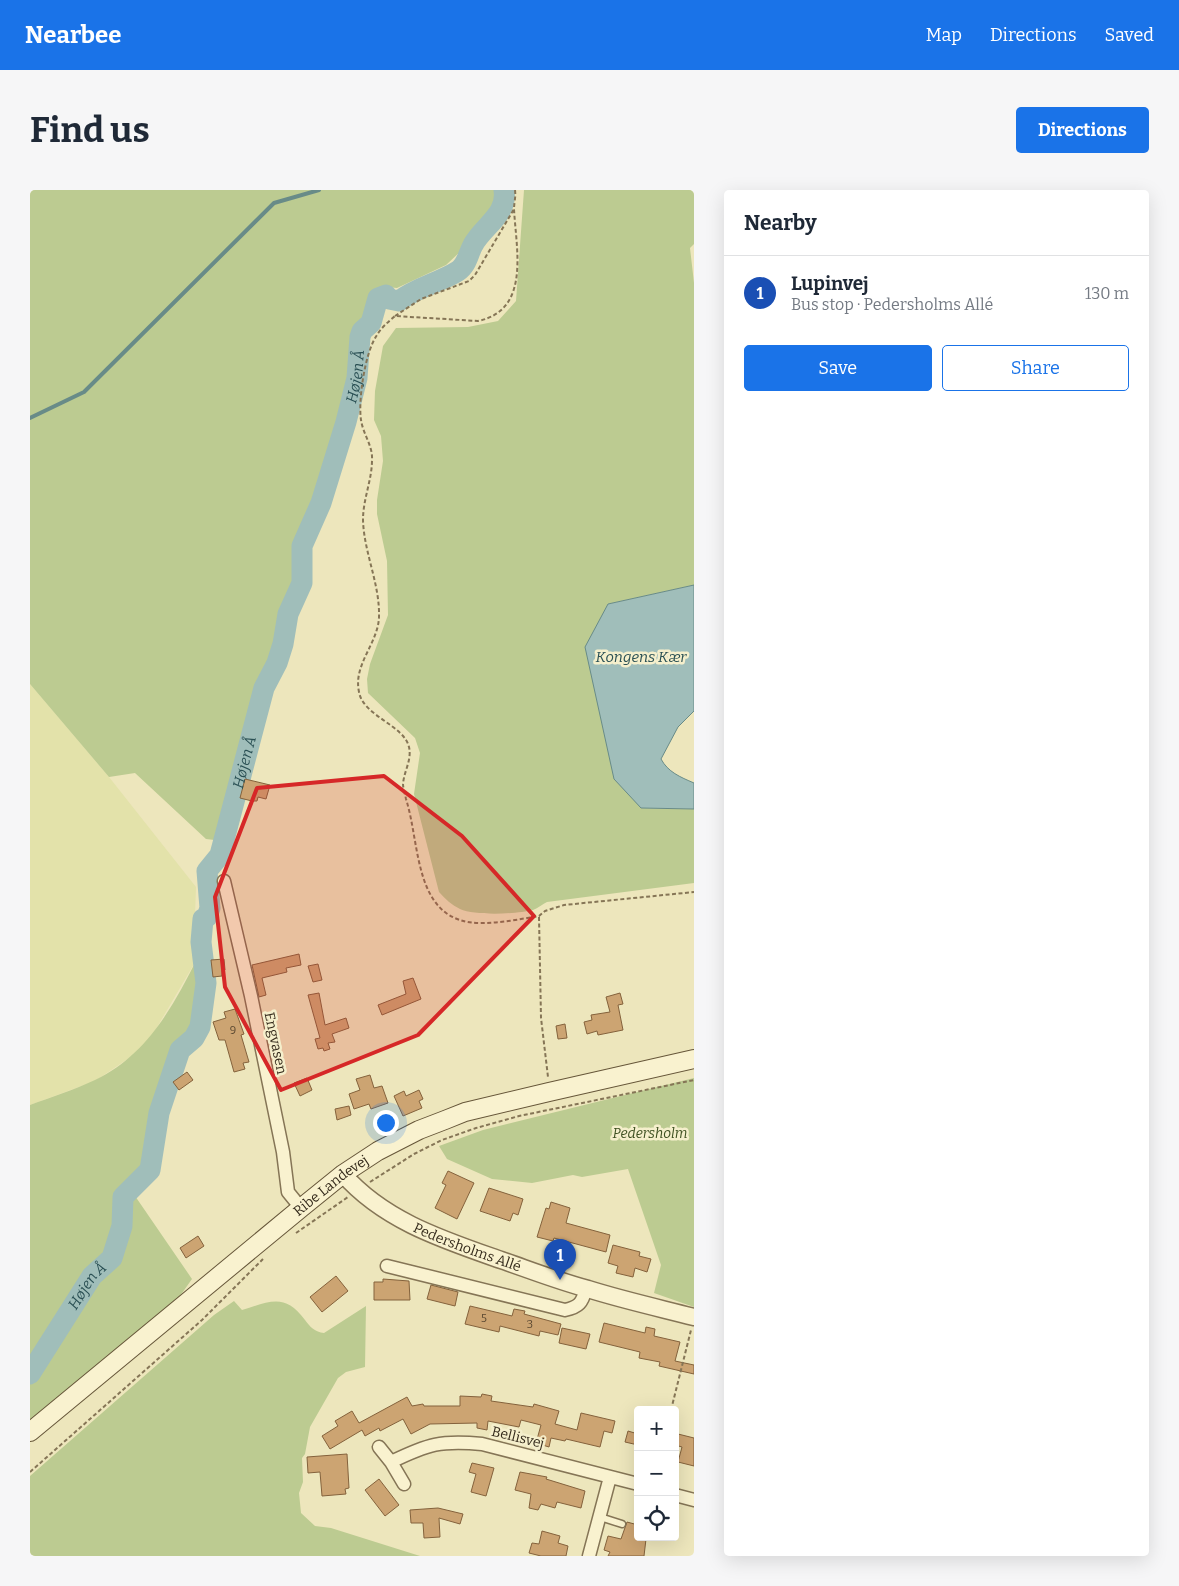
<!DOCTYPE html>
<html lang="en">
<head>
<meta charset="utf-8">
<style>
	body { margin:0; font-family:Bitter,serif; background:#f6f6f7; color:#1f2937 }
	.controls { position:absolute; right:15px; bottom:15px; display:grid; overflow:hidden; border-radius:5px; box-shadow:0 5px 20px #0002 }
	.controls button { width:45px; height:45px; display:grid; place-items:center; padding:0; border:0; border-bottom:1px solid #e0e1e3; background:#fff; color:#1f2937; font:25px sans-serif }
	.you { position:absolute; left:355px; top:932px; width:18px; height:18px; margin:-12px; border:4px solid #fff; border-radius:50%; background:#1a73e8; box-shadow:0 0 0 8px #1a73e833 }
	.badge { display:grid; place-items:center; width:32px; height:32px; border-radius:50%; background:#1a73e8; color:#fff; font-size:16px; font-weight:700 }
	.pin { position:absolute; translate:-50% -41px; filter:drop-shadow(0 1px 2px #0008) }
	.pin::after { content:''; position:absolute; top:26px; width:18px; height:15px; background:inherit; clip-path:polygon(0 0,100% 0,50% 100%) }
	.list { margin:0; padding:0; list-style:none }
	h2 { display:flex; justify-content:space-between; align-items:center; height:65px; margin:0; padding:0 20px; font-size:21px }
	h2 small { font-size:16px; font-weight:400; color:#747a83 }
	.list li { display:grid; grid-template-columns:32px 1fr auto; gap:15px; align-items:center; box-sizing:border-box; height:75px; padding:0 20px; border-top:1px solid #e0e1e3 }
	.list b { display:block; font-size:19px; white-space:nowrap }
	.list p { margin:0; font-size:16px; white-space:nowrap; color:#747a83 }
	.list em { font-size:16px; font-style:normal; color:#747a83 }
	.actions { display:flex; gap:10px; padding:15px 20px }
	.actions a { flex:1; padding:11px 0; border:1px solid #1a73e8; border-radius:5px; text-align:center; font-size:18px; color:#1a73e8 }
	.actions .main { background:#1a73e8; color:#fff }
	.icon { flex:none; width:28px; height:28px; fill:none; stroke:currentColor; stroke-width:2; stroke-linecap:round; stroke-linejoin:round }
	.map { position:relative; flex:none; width:664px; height:1366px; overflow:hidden; border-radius:5px }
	header { display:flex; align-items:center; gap:30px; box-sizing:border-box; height:70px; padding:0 25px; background:#1a73e8; color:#fff }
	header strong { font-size:24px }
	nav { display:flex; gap:28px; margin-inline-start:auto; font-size:18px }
	.intro { display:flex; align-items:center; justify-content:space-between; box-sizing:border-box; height:120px; padding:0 30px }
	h1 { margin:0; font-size:35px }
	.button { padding:12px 22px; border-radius:5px; background:#1a73e8; color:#fff; font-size:18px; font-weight:700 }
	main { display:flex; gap:30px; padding:0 30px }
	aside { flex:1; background:#fff; border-radius:5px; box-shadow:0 5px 20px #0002 }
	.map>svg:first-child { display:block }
	.farmland { fill:#e3e2aa }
	.green { fill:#bccb91 }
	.water { fill:#a0beba; stroke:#688b88 }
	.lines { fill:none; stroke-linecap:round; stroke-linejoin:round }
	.stream { stroke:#688b88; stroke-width:4 }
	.river { stroke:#a0beba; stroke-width:21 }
	.building { fill:#cca472; stroke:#84623c }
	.service-casing { stroke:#857556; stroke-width:9 }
	.minor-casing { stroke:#857556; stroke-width:15 }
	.tertiary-casing { stroke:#857556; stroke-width:19 }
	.secondary-casing { stroke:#665639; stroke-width:20 }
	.path { stroke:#857556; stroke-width:2; stroke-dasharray:4 2.5; stroke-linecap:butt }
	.service { stroke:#f9f2cf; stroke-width:6 }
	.minor { stroke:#f9f2cf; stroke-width:12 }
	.tertiary { stroke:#f9f2cf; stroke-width:16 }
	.secondary { stroke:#f9f2cf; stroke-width:18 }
	.marked { fill:#d62828; fill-opacity:0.2; stroke:#d62828; stroke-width:4; stroke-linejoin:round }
	.labels { text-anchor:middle; stroke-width:5; stroke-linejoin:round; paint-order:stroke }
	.number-label { font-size:11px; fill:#5a4831 }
	.street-label { font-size:14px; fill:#342a1b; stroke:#f5efcc }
	.park-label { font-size:14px; font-style:italic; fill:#3e5021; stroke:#f5efcc }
	.water-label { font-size:15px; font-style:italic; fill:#2a5054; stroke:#f5efcc }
</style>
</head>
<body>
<header>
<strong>Nearbee</strong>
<nav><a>Map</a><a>Directions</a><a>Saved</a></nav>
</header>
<div class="intro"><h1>Find us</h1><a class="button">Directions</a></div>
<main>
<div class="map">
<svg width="664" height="1366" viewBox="0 0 664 1366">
	<rect width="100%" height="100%" fill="#ede6bc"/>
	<path class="farmland" d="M0 494 79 587 166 697 164 754 167 769 123 844 105 864 65 891 0 915Z"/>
	<path class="green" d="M0 0H469L462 25 446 37 433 59 416 75 367 98 356 97 344 107 341 133 332 141 330 147 327 188 316 232 291 313 272 356V393L258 424 253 454 247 473 234 498 193 651 176 649 105 583 79 587 0 494Z
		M494 0H664V54L660 58 664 93V395L578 414 611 618 664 619V693L517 712C513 714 508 718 503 720 486 724 446 726 430 719 422 715 415 709 409 702L384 604 390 563 385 548 338 503 337 489 340 474 358 425 357 371 347 324V310L353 271 351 246 344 230 345 201 353 156 366 138 438 137 468 131 486 111Z
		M167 769 179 799 178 827 149 876 143 890 129 941 124 981 103 1003 162 1089 145 1113 0 1232V915C21 907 44 900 65 890 116 866 143 817 167 769Z
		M664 888V1117L624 1103 631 1075 598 979 552 987 543 985 502 993 462 989 417 969 409 956 453 940Z
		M204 1111 212 1120C241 1111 255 1103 275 1130 280 1137 285 1142 294 1143L336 1116 335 1177 316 1182 308 1188 280 1237 275 1264 272 1268 273 1292 269 1303 271 1323 285 1336 301 1338 390 1366H0V1286L184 1125Z"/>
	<path class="water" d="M664 395V521L648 537 631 569C638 582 650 587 664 593V619L611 618 584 589 555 457 578 414Z"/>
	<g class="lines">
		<path class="stream" d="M0 228 54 202 244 13 289 0"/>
		<path class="river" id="s1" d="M0 1184 62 1086 82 1068 92 1036 93 1007 120 980 129 923 150 860 164 848 170 837 176 793 171 752 173 729 177 727 180 718 177 681 190 665 234 498 247 473 253 454 258 424 272 393V356L291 313 316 232 327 188 330 147 332 141 341 133 348 108 356 105 359 109 369 111C387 97 409 93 428 81 437 75 438 64 443 55 453 36 478 25 474 0"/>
	</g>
	<path class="building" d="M215 589 240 595 236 609 228 607 227 611H222L210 608Z
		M269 764 271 775 256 778 257 782 232 788 236 805 229 807 222 775Z
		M194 769 195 780H192V786L183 787 181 770Z
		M288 774 292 790 283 792 278 776Z
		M383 788 391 809 352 825 348 815 376 804 373 791Z
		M289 803 295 835 316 828 319 838 302 844 305 852 298 853 300 859 294 861 293 858 288 859 285 849 290 848 278 805Z
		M590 803 593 814 588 815 593 840 568 845 567 841 557 844 554 832 562 830 561 825 580 822 576 807Z
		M205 819 214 844 211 845 219 872 213 873 215 879 204 882 195 850H189L183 832 196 828 194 822Z
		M535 834 537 848 528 849 526 836Z
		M157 882 163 890 149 900 143 892Z
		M340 885 344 898 352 896 358 913 341 919 339 914 324 919 319 904 330 900 326 889Z
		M277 888 282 900 270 906 264 893Z
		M389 900 393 909 389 911 392 918 373 926 364 906 374 901 376 906Z
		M319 916 321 925 307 930 305 919Z
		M418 981 444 993 427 1029 405 1018 416 995 412 993Z
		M459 998 493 1009 488 1025 483 1023 480 1031 450 1021Z
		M521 1012 540 1018 536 1033 580 1045 576 1062 524 1048 523 1051 507 1047 516 1018 519 1019Z
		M168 1046 174 1056 156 1068 150 1058Z
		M583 1055 610 1062 609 1066 621 1069 617 1082 605 1078 603 1087 586 1083 588 1076 578 1073Z
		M306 1086 318 1101 292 1122 280 1107Z
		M353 1089 379 1091 380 1110H344V1092H353Z
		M401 1095 428 1102 425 1116 397 1109Z
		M440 1116 482 1126 484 1119 495 1121 494 1124 531 1134 528 1145 510 1141 509 1146 470 1136 469 1142 435 1134Z
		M574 1133 615 1143 616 1137 625 1139 624 1146 650 1152 645 1171 664 1175V1184L629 1176 630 1172 609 1168 610 1162 569 1152Z
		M532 1138 560 1144 556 1159 529 1153Z
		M452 1204 462 1206 461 1211 503 1217 504 1214 529 1221 525 1234 547 1240 551 1223 585 1231 582 1243 574 1241 570 1257 536 1249 535 1251 521 1248 519 1257 506 1253 511 1235 491 1230 489 1237 458 1231 457 1240 447 1238V1233L400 1234 381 1244 373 1229 350 1241 349 1238 335 1246 332 1240 300 1259 292 1246 308 1236 305 1231 322 1221 329 1233 377 1207 382 1216 393 1214 394 1216H430V1206L451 1207Z
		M598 1241 608 1244V1255L595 1252Z
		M648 1244 664 1248V1276L648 1272 652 1257 645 1255Z
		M317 1264 319 1298 315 1299 316 1304 292 1306 290 1282 278 1283 277 1267Z
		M442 1273 464 1278 456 1306 441 1302 446 1284 439 1282Z
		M490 1282 517 1287 516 1289 555 1301 551 1318 527 1312 525 1318 511 1314 508 1320 499 1318 501 1304 485 1300Z
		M349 1289 369 1315 355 1326 335 1300Z
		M408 1318 433 1324 430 1334 409 1328 410 1347 394 1348 393 1333H381L380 1320Z
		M597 1332 608 1335V1347L616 1349 614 1366H578L580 1362 574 1360 578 1346 591 1349Z
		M512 1341 530 1346 528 1353 538 1356 536 1366H511L499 1363 502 1353 509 1354Z"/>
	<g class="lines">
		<defs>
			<path id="service" d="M570 1327 592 1334"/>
			<path id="minor" d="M194 691 221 806 253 962 258 1002 271 1018
				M357 1076 535 1120C549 1117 552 1113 556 1099
				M349 1257 361 1272 374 1294
				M361 1272C398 1254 411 1250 452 1254L608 1294
				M645 1305 664 1310
				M559 1366 580 1287"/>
			<g id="tertiary">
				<path id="s2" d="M313 984C354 1031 414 1050 471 1070 500 1080 528 1091 558 1099 593 1110 629 1118 664 1127"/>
			</g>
			<g id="secondary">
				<path id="s3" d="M0 1242 271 1018 313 984 348 961 389 940 415 930 435 922 519 902 664 869"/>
			</g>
		</defs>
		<use href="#service" class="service-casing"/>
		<use href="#minor" class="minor-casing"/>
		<use href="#tertiary" class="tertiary-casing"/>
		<use href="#secondary" class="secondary-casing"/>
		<path class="path" d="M485 0C486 7 484 13 484 19 486 59 501 120 448 131L365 126C358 132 351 138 347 145 335 162 328 210 331 230 333 244 343 256 342 270 342 290 333 309 333 330 334 363 350 394 349 427 348 454 323 474 329 502 333 526 374 535 379 557 382 570 374 581 373 594 373 598 375 604 376 609 391 656 383 734 452 733 471 733 491 729 509 726L515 721 534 715 664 702
			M365 126 391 109 439 91 445 85 484 19
			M509 727 511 828 518 887
			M340 992 384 964 412 950 446 938 489 926 664 890
			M266 1043 318 1007
			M641 1220 661 1140
			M0 1282 172 1130 233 1069"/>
		<use href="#service" class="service"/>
		<use href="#minor" class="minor"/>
		<use href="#tertiary" class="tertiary"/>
		<use href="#secondary" class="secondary"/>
	</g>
	<path class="marked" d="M354 586 432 646 504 726 388 845 251 900 195 797 185 707 227 598Z"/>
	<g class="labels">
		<g class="number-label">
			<text x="203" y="844">9</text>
			<text x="454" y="1132">5</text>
			<text x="500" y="1138">3</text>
		</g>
		<g class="street-label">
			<text transform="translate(246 853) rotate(78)" y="5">Engvasen</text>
			<text dy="5" stroke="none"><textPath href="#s3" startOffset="389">Ribe Landevej</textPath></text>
			<text dy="5" stroke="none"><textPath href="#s2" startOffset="146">Pedersholms Allé</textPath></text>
			<text transform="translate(488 1247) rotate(14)" y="5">Bellisvej</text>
		</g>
		<g class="park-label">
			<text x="620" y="948">Pedersholm</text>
		</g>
		<g class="water-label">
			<text dy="5" stroke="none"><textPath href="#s1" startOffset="1080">Højen Å</textPath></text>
			<text x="611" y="472">Kongens Kær</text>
			<text dy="5" stroke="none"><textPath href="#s1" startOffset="675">Højen Å</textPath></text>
			<text dy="5" stroke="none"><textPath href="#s1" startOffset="105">Højen Å</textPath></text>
		</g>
	</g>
</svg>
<div class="controls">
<button>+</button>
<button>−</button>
<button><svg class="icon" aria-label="locate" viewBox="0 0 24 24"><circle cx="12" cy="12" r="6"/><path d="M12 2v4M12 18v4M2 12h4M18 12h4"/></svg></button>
</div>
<div class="you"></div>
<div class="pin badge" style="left:530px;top:1090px;background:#1a4fb4">1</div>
</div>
<aside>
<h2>Nearby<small></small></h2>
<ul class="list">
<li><span class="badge" style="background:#1a4fb4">1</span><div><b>Lupinvej</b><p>Bus stop · Pedersholms Allé</p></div><em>130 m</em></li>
</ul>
<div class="actions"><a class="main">Save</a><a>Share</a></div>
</aside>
</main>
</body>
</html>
